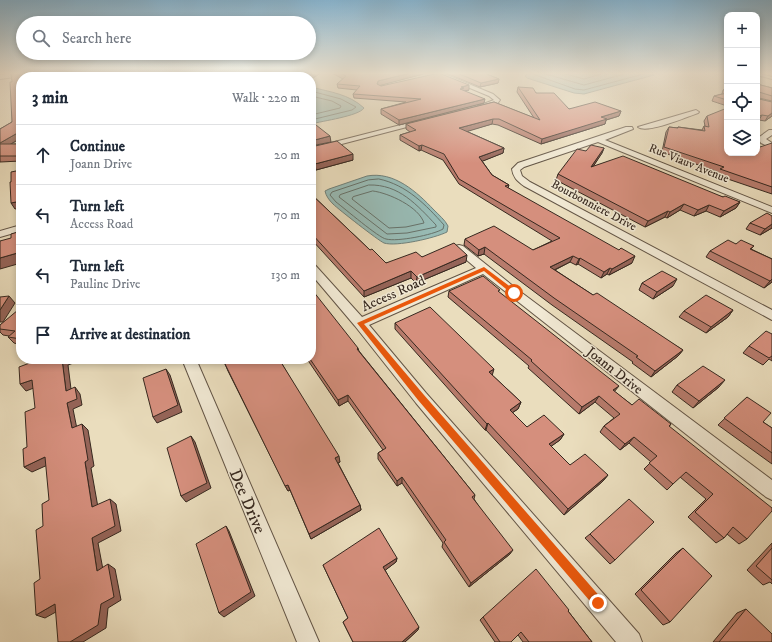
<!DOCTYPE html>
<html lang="en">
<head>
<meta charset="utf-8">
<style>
	body { margin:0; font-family:"IM FELL DW Pica",serif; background:#f6f6f7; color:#1f2937 }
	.controls { position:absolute; right:12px; top:12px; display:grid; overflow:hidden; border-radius:8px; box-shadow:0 2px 6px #0003 }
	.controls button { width:36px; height:36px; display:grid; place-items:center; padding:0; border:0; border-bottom:1px solid #e0e1e3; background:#fff; color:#1f2937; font:20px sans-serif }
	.stop { position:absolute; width:12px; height:12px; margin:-9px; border:3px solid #ea580c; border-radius:50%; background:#fff }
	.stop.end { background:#ea580c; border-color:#fff; box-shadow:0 1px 4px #0008 }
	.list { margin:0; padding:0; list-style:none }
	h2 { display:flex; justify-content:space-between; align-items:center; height:52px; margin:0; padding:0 16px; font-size:17px }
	h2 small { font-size:13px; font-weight:400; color:#747a83 }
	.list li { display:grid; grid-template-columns:26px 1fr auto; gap:12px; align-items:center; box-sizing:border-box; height:60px; padding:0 16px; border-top:1px solid #e0e1e3 }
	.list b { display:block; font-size:15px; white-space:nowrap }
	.list p { margin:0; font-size:13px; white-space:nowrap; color:#747a83 }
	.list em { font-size:13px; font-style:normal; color:#747a83 }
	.icon { flex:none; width:22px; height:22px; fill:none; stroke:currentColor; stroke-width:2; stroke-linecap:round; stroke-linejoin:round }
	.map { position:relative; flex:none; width:772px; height:642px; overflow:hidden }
	.search { position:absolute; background:#fff; box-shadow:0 2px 6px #0003; left:16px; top:16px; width:300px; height:44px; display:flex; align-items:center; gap:10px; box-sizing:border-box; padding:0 14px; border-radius:22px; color:#747a83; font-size:15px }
	.panel { position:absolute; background:#fff; box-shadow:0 2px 6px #0003; left:16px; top:72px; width:300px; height:292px; border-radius:16px }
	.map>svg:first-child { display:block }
	.water { fill:#98bbb5; stroke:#718079 }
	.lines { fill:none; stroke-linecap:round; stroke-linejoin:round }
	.shore { stroke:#67726a; stroke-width:1 }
	.service-casing { stroke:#635546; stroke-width:2 }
	.minor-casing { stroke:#635546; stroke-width:2 }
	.tertiary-casing { stroke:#635546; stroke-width:2 }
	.service { fill:#f1e9d4; fill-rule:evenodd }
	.minor { fill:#f1e9d4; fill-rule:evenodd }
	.tertiary { fill:#f1e9d4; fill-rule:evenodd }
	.wall { fill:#b77b6c; stroke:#36281f }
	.shaded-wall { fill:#956458; stroke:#36281f }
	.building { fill:#d58f7d; stroke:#36281f }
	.route { fill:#ea580c }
	.labels { text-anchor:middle; stroke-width:3; stroke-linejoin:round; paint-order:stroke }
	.far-street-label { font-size:12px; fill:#36281f; stroke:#f1e9d4 }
	.street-label { font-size:14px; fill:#36281f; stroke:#f1e9d4 }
	.near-street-label { font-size:17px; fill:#36281f; stroke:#f1e9d4 }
</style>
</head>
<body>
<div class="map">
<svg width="772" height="642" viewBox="0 0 772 642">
	<rect width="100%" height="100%" fill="#eaddbd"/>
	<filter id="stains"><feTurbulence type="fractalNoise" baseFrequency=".005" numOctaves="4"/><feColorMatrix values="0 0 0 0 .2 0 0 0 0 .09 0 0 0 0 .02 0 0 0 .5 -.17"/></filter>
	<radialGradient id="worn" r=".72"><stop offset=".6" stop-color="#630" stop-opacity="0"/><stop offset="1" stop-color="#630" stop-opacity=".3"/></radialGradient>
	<path class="water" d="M528 73H650L654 75 584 94 574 93 527 78 525 76Z
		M311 87C330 92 349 94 364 108 359 116 322 121 311 124Z
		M367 176C394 171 417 192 434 210 439 215 445 220 448 226L447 232C435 238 396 247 384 243 379 241 338 209 333 204 329 200 326 196 325 191L329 189Z"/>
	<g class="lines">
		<path class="shore" d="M530 73 575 89 584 90 647 73
			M542 73 584 85 628 73
			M562 73 584 79 605 73
			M311 91 341 99 356 107 352 110 311 120
			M311 96 332 101 341 106 340 108 311 115
			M379 179C407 185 426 205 444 225L443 229C433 235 397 242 386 239 379 238 344 208 336 202L330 195 332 192 368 180Z
			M369 185C399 184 417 205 436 225V227L407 233 387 234 339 197 340 195Z
			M373 191C389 193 419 207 424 223L406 227 389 228 352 199 353 197Z"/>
		<defs>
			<path id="service" d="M757 73 772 77V79L757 75Z"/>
			<path id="minor" d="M108 73H124L104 77 97 76Z
				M434 73H442L493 94 500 100 497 104 478 108V106L494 100 489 96Z
				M696 110 699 112 698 113C687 117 647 134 638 127Z
				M424 119 426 120V122L311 152V148Z
				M626 127H632L633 129 605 140 772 207V213L598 142 524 167 520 170 522 176 530 182 772 310V320L524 186C517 181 513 177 512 169L518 163Z
				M769 130H772V135L766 139 772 143V148L761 143 758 138Z
				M21 225V231L0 237V231Z
				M459 245 463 246 518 290 772 480V500L766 497 483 274 369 325 426 393 639 634 642 642H616L416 403 355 326 311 274V264L315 265 362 317 476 268 455 250 454 248 455 246Z
				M182 359H196L319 642H297Z"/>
			<path id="tertiary" d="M13 73H32L29 75 0 79V75Z"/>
		</defs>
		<use href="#service" class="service-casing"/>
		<use href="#minor" class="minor-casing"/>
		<use href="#tertiary" class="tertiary-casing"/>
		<use href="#service" class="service"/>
		<use href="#minor" class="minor"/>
		<use href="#tertiary" class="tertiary"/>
	</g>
	<path class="wall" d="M278 73H321L311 79V77H278Z
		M332 73H427L380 85 381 86 469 90 464 91 484 103 399 125 381 114V109L406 102 354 98 353 94 357 90 338 88 337 84 343 79Z
		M446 73H484L499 79 498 83 480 87Z
		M33 74 21 138 11 144H21V161L0 162V129L12 122Z
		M757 84 772 88V101L759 98V99L772 102V116L765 121 759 120Z
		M518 87 536 93 569 109 621 111 619 116 606 120 605 124 541 144 498 125 492 124 466 131 504 148 503 153 482 161 492 175 509 185 508 188 632 263 609 275 607 274 601 278 578 264 576 265 570 262 555 270 593 295 683 350 678 356 651 377 632 363 633 362 552 305 484 254 478 256 464 245 465 239 533 250 552 241 459 184 443 160 421 150 419 151 400 140V135L410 132 406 129V124L494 102 534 118 517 92Z
		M727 87V106L712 101 714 96 722 94 723 90Z
		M707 116 727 153H757L772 143V194L716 175 718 172 662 152 666 132 669 127 677 128 678 127 702 130 704 126H705L704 121Z
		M311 147 353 160 316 170 311 166Z
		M604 148 602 153 593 166 723 197 740 202 736 208 720 217 706 211 694 216 680 210 667 218 665 217 645 227 556 180 558 174 586 151Z
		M311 194 370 250 386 263 422 257 466 262 416 283 411 278 364 297 311 239Z
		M750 223 772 228 760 235 746 229Z
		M736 244 754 246 751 249 772 259V282L764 288 706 257 710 251Z
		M642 283 673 286 653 299 639 290Z
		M449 291 499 293 615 392 632 405 671 424 669 427 747 539 739 544 727 534 724 538 716 543 688 517 706 499 680 477 667 490 644 469 651 462 629 443 620 450 600 432 604 426 614 418 595 402 579 414 528 368 529 366 448 297Z
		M21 310V345L14 343 8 337 9 336 3 335 0 332V325Z
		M733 310 728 317 706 333 679 317 684 311Z
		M395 323 492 375 521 402 518 409 512 413 527 427 564 434 560 440 551 446 570 465 608 475 603 481 564 515 486 430H485L395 329Z
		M772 334V361L769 359 763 365 743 353 749 346Z
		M358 348 359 351 475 495 474 499 510 554 469 587 442 547 443 543 402 483 397 486 378 459V453L383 450 348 401 339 406 307 359H311Z
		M225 359H279L340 462 338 463 360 505 361 510 311 539 290 490 288 491 228 371 225 364 227 363Z
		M677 385 719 387 693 408 672 392Z
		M747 397 763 422 772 428V464L718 425Z
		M590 534 615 560 610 564 585 538Z
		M772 543V584L770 582 763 585 747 570Z
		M683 548 670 622 663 625 635 594 676 553Z
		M397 558 396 562 385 570 418 630 405 642H353L343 622 348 618 323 565Z
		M746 609 772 642H713L737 613Z
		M568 611 592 642H523L518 635 511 642H495L480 620 483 617Z"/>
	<path class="shaded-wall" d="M313 73H321L311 79V77H306Z
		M410 73H427L378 86 377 88 378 81Z
		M499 79 498 83 480 87 481 83Z
		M469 85V90L464 91 459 93 461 87Z
		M485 99 484 103 399 125V120Z
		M621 111 619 116 606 120 605 124 541 144 542 139 601 117Z
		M772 113V116L765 121 768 116Z
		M762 115 759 120 757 121V117Z
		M493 119 492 124 459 134V128Z
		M21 131V138L2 149 0 146V143Z
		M330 136 331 142 311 146V141Z
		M422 145 421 150 419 151V146Z
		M504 148 503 153 478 163 479 157Z
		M604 148 602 153 589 173 591 167Z
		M353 154V160L316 170 315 164Z
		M21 201V208L15 209 11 203Z
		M740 202 736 208 720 217 724 211Z
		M684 204 680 210 667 218 670 212Z
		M709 205 706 211 694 216 698 210Z
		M668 211 665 217 645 227 648 221Z
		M772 224V228L760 235 765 229Z
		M485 247 484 254 478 256 479 250Z
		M21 252V263L0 269V258Z
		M467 255 466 262 416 283 417 277Z
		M573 256 570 262 548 273 550 267Z
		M635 256 632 263 609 275 612 269Z
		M580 258 578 264 576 265 579 259Z
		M610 268 607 274 601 278 604 272Z
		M411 271V278L364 297V291Z
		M677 279 673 286 653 299 657 292Z
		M772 279V282L764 288 770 281Z
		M9 296 15 303 3 322H0V310Z
		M733 310 728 317 706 333 711 327Z
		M683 350 678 356 651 377 655 371Z
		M62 359H76V362L68 365 72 397 66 391Z
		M166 369 170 375 182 412 157 423 153 417Z
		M494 369 492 376 489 372Z
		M32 380 39 386 26 391 20 384Z
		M725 380 719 387 693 408 699 401Z
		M619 386 614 392 613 390Z
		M75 387 80 394 82 405 73 409 78 434 72 428 67 403Z
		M348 395V401L339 406 338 400Z
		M599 396 595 402 579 414 582 407Z
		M521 402 518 409 507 416 510 410Z
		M488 423 486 430H485L487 424Z
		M82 424 88 430 94 466 91 468 99 513 92 507 85 462Z
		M564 434 560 440 546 450 549 444Z
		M191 436 195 442 211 488 186 502 181 496Z
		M634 437 629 443 620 450 625 444Z
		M339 456 340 462 336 464 335 458Z
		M45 457 52 463 32 472 24 467Z
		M608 475 603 481 564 515 568 509Z
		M402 477V483L397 486V481Z
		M288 485 290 490 288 491 285 486Z
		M110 499 116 504 121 531 98 543 104 575 97 571 92 538Z
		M360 505 361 510 311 539 309 534Z
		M226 526 229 531 255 596 224 617 219 613Z
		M513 550 510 554 469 587 471 583Z
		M397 558 396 562 383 572V567Z
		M108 564 115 569 121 600 108 608 106 628 83 642H70L101 604Z
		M55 604 63 608 45 618 36 615Z
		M419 627 418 630 405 642H402Z"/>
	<path class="building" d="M19 73H32L33 77H21V131L0 143V129L12 122 10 82H12L11 74Z
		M62 73H79L81 77H64Z
		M117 73H217L219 77H119Z
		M278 73H313L306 77H294L278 75Z
		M340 73H410L378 81 377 84 381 86 439 73 469 85 461 87 464 88 460 89 485 99 399 120 381 109 421 99 353 94 360 86 337 84 346 76Z
		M457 73H484L499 79 481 83Z
		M757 84 772 88V96L759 92V99L772 102V113L768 116 762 115 757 117Z
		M518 87 533 88 536 93H554L569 109 595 102 621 111 601 117 607 119 542 139 499 119H493L459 128 504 148 479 157 492 175 509 185 505 186 619 250 621 248 635 256 612 269 610 268 604 272 580 258 579 259 573 256 550 267 593 295 597 293 683 350 655 371 636 357 638 356 554 298 485 247 479 250 465 239 494 226 533 250 560 238 459 179 444 154 422 145 419 146 400 135 416 130 406 124 494 102 540 120Z
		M727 87V91L723 90Z
		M727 93V100L714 96Z
		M727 108V153H757V148L772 143V187L720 169 724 167 664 147 669 127 678 128V127L705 131 704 126 709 127 707 116Z
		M316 125 330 136 311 141V126Z
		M337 141 353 154 315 164 311 161V147Z
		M0 144H21V156H0Z
		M591 145 604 148 591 167 623 156 723 197 725 196 740 202 724 211 709 205 698 210 684 204 670 212 668 211 648 221 558 174 577 149 586 151Z
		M21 170V201L11 203 10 182H11V172Z
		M311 194 370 250 372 249 386 263 416 252 422 257 454 243 467 255 417 277 411 271 364 291 311 233Z
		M767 213 772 216V224L765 229 750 223Z
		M21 231V252L0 258V241L11 238V234Z
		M728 240 736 244 741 240 754 246 750 249 772 259V279L770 281 710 251Z
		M662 271 677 279 657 292 642 283Z
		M483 276 500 290 498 291 619 386 613 390 632 405 639 399 671 424 669 426 772 508V511L747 539 733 527 724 538 695 512 713 494 686 472 673 484 649 463 657 456 634 437 625 444 604 426 620 414 599 396 582 407 531 361 532 360 449 291Z
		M313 291 358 348 357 349 475 495 472 497 513 550 471 583 444 542 446 540 402 477 397 481 378 453 386 448 348 395 338 400 310 359 311 292Z
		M706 295 733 310 711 327 684 311Z
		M9 296 0 310V297Z
		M430 307 494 369 489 372 521 402 510 410 527 427 544 415 564 434 549 444 570 465 585 454 608 475 568 509 488 423 487 424 395 323Z
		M18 310H21V339L8 337 15 331 0 329V325Z
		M766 331 772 334V356L769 358 749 346Z
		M35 359H62L66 391 75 387 77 399 67 403 72 428 82 424 88 460 85 462 92 507 110 499 115 526 92 538 97 571 108 564 114 597 101 604 98 625 70 642H58L55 604 36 615 34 583 40 579 36 530 43 526 42 504 49 500 45 457 24 467 23 449 27 447 25 412 35 408 32 380 20 384 19 367 35 361Z
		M226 359H279L339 456 335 458 360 505 309 534 288 485 285 486 225 364 228 363Z
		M703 366 725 380 699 401 677 385Z
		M166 369 178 405 153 417 143 378Z
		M747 397 771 413 763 422 772 428V453L724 418Z
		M191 436 207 483 181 496 167 448Z
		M629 499 654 522 615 560 590 534Z
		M226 526 251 592 219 613 196 544Z
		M379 528 397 558 383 567 419 627 402 642H353L343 622 348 618 323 565Z
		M683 548 712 576 670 622 641 590Z
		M772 548V580L756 566Z
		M536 569 569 610 568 611 592 642H529L521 632 511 642H500L483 617Z
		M746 609 772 634V642H719Z"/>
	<linearGradient id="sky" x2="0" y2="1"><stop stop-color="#88b7d4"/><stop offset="0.45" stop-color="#f6f0e1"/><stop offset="1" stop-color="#f6f0e1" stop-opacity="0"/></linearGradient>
	<rect width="772" height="163" fill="url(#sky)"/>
	<path class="route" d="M484 267 516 291V294H512L484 271 364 324 424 395 602 599 604 603 602 607 598 609 595 607 418 400 357 323Z"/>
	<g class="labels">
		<g class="far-street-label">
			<text transform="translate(689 163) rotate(22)" y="4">Rue Viauv Avenue</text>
			<text transform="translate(594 205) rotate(28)" y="4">Bourbonniere Drive</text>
		</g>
		<g class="street-label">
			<text transform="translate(393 293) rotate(-24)" y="5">Access Road</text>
			<text transform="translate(615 370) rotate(38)" y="5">Joann Drive</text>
		</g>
		<g class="near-street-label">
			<text transform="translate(248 501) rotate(67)" y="6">Dee Drive</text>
		</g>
	</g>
	<rect width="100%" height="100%" filter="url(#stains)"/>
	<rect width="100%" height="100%" fill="url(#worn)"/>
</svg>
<div class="controls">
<button>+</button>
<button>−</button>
<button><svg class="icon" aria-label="locate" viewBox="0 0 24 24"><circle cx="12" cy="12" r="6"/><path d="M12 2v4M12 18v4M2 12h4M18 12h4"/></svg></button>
<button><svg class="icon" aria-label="layers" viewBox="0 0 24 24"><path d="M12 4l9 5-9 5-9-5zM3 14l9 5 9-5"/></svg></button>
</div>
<div class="stop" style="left:514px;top:293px"></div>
<div class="stop end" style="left:598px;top:603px"></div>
<div class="search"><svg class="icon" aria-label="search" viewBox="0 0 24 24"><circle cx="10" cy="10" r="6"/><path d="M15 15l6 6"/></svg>Search here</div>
<section class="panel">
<h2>3 min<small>Walk · 220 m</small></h2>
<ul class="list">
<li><svg class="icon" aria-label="ahead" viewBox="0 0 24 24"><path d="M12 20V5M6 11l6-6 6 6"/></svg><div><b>Continue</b><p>Joann Drive</p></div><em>20 m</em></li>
<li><svg class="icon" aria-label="left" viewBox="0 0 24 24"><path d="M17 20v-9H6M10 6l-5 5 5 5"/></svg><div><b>Turn left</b><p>Access Road</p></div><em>70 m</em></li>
<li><svg class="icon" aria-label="left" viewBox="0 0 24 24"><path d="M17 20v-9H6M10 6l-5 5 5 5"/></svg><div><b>Turn left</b><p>Pauline Drive</p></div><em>130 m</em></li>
<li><svg class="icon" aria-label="arrive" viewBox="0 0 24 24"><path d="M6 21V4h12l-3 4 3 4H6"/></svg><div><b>Arrive at destination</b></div></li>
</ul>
</section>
</div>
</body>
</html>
